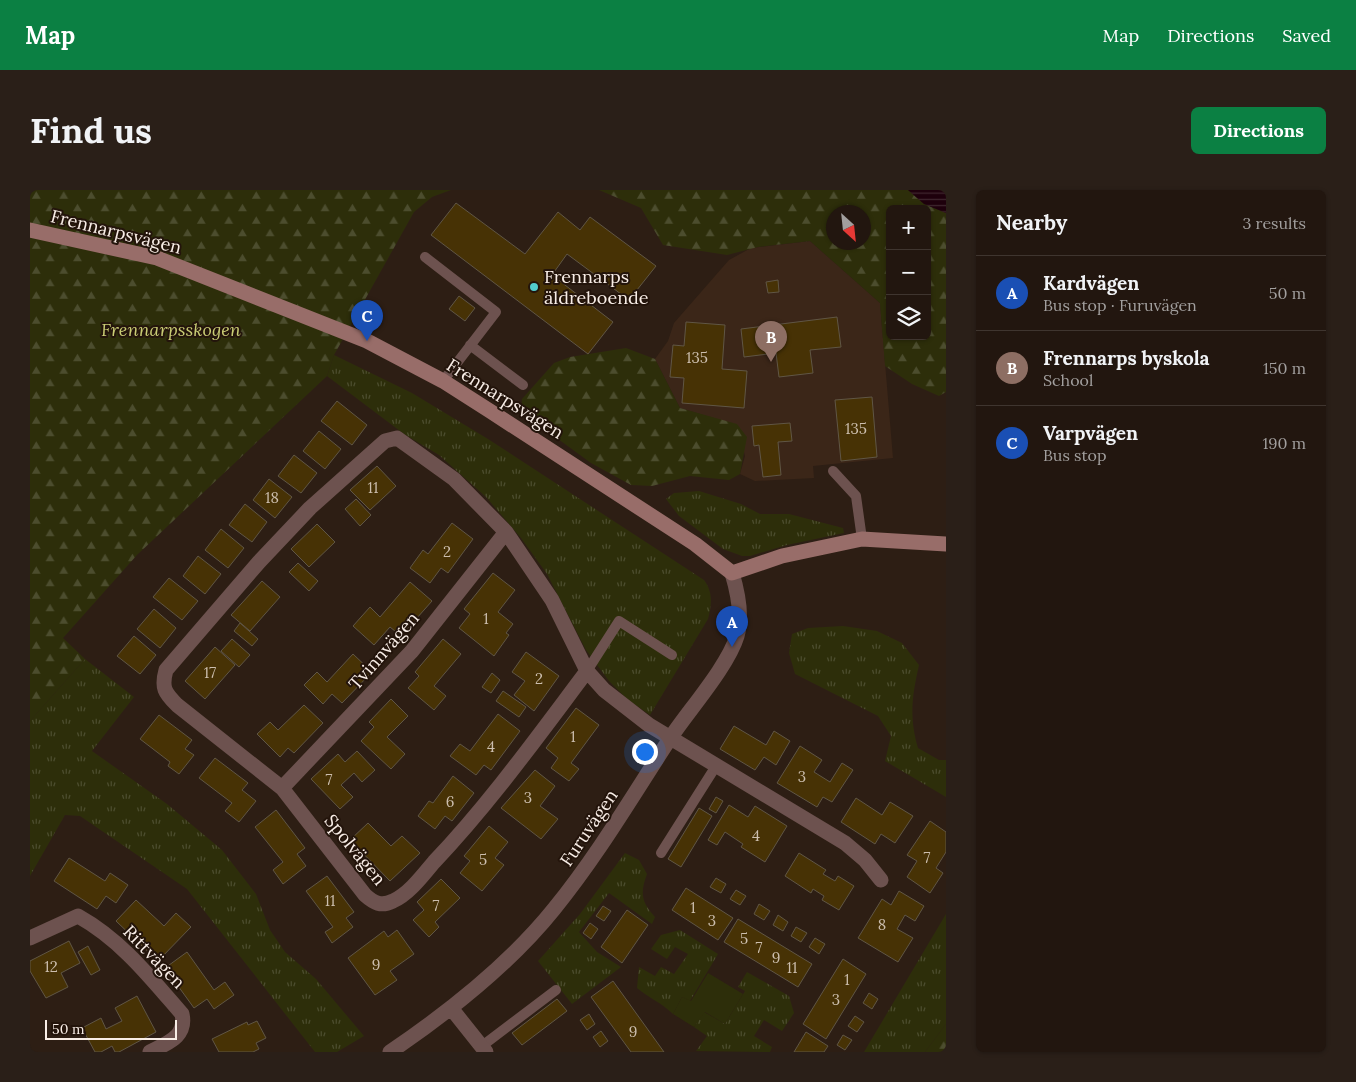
<!DOCTYPE html>
<html lang="en">
<head>
<meta charset="utf-8">
<style>
	body { margin:0; font-family:Lora,serif; background:#2a1f18; color:#f1f3f6 }
	.controls { position:absolute; right:15px; top:15px; display:grid; overflow:hidden; border-radius:8px; box-shadow:0 1px 4px #0004 }
	.controls button { width:45px; height:45px; display:grid; place-items:center; padding:0; border:0; border-bottom:1px solid #3f352f; background:#22160f; color:#f1f3f6; font:25px sans-serif }
	.compass { position:absolute; left:796px; top:15px; width:45px; height:45px; border-radius:50%; background:#22160f; box-shadow:0 1px 4px #0004; rotate:153deg }
	.scale { position:absolute; left:15px; bottom:12px; width:132px; box-sizing:border-box; padding-left:5px; border:2px solid #f8ede6; border-top:0; font-size:14px; line-height:18px; white-space:nowrap; color:#f8ede6; -webkit-text-stroke:4px #23140b; paint-order:stroke }
	.you { position:absolute; left:614px; top:561px; width:18px; height:18px; margin:-12px; border:4px solid #fff; border-radius:50%; background:#1a73e8; box-shadow:0 0 0 8px #1a73e833 }
	.badge { display:grid; place-items:center; width:32px; height:32px; border-radius:50%; background:#0b8043; color:#fff; font-size:16px; font-weight:700 }
	.pin { position:absolute; translate:-50% -41px; filter:drop-shadow(0 1px 2px #0008) }
	.pin::after { content:''; position:absolute; top:26px; width:18px; height:15px; background:inherit; clip-path:polygon(0 0,100% 0,50% 100%) }
	.list { margin:0; padding:0; list-style:none }
	h2 { display:flex; justify-content:space-between; align-items:center; height:65px; margin:0; padding:0 20px; font-size:21px }
	h2 small { font-size:16px; font-weight:400; color:#a29f9e }
	.list li { display:grid; grid-template-columns:32px 1fr auto; gap:15px; align-items:center; box-sizing:border-box; height:75px; padding:0 20px; border-top:1px solid #3f352f }
	.list b { display:block; font-size:19px; white-space:nowrap }
	.list p { margin:0; font-size:16px; white-space:nowrap; color:#a29f9e }
	.list em { font-size:16px; font-style:normal; color:#a29f9e }
	.icon { flex:none; width:28px; height:28px; fill:none; stroke:currentColor; stroke-width:2; stroke-linecap:round; stroke-linejoin:round }
	.map { position:relative; flex:none; width:916px; height:862px; overflow:hidden; border-radius:8px }
	header { display:flex; align-items:center; gap:30px; box-sizing:border-box; height:70px; padding:0 25px; background:#0b8043; color:#fff }
	header strong { font-size:24px }
	nav { display:flex; gap:28px; margin-inline-start:auto; font-size:18px }
	.intro { display:flex; align-items:center; justify-content:space-between; box-sizing:border-box; height:120px; padding:0 30px }
	h1 { margin:0; font-size:35px }
	.button { padding:12px 22px; border-radius:8px; background:#0b8043; color:#fff; font-size:18px; font-weight:700 }
	main { display:flex; gap:30px; padding:0 30px }
	aside { flex:1; background:#22160f; border-radius:8px; box-shadow:0 1px 4px #0004 }
	.map>svg:first-child { display:block }
	.built { fill:#3b2618 }
	.grass { fill:url(#grass-tufts) }
	.forest { fill:url(#forest-firs); fill-rule:evenodd }
	.park { fill:#2d2e0a }
	.water { fill:url(#water-rules) }
	.building { fill:#473205; stroke:#605645 }
	.lines { fill:none; stroke-linecap:round; stroke-linejoin:round }
	.lane { stroke:#6d524f; stroke-width:10 }
	.street { stroke:#6d524f; stroke-width:15 }
	.secondary { stroke:#986d69; stroke-width:15 }
	.poi-dot { fill:#52cdcd; stroke:#23140b; stroke-width:2 }
	.labels { text-anchor:middle; stroke-width:4; stroke-linejoin:round; paint-order:stroke }
	.number-label { font-size:15px; fill:#ccbeae }
	.street-label { font-size:18px; fill:#f8ede6; stroke:#23140b }
	.poi-label { font-size:18px; fill:#f8ede6; stroke:#23140b; text-anchor:start }
	.park-label { font-size:18px; font-style:italic; fill:#c9cc74; stroke:#23140b }
</style>
</head>
<body>
<header>
<strong>Map</strong>
<nav><a>Map</a><a>Directions</a><a>Saved</a></nav>
</header>
<div class="intro"><h1>Find us</h1><a class="button">Directions</a></div>
<main>
<div class="map">
<svg width="916" height="862" viewBox="0 0 916 862">
	<defs>
		<pattern id="grass-tufts" width="24" height="20" patternUnits="userSpaceOnUse" patternTransform="scale(1.25)"><rect width="24" height="20" fill="#2d2e0a"/><path d="M3 7l-1-3M5 7V3M7 7l1-3M15 17l-1-3M17 17v-4M19 17l1-3" fill="none" stroke="#4c4d2e"/></pattern>
		<pattern id="forest-firs" width="22" height="20" patternUnits="userSpaceOnUse" patternTransform="scale(1.25)"><rect width="22" height="20" fill="#2d2e0a"/><path d="M5 1l3.5 6h-7zM16 11l3.5 6h-7z" fill="#4c4d2e"/></pattern>
		<pattern id="water-rules" width="6" height="5" patternUnits="userSpaceOnUse" patternTransform="scale(1.25)"><rect width="6" height="5" fill="#1e000c"/><path d="M0 2.5h6" fill="none" stroke="#3f262f"/></pattern>
	</defs>
	<rect width="100%" height="100%" fill="#2d1e14"/>
	<path class="built" d="M780 51 850 113 863 268 783 276 784 288 725 291 710 284 715 266 707 235 650 218 625 169 638 151 644 133 699 70 721 58Z"/>
	<path class="grass" d="M304 165 382 203 458 249 674 390C683 402 682 414 678 429L620 525 597 509 579 491 556 460 517 384 491 348 456 307 409 265 374 244 297 186Z
		M669 301 711 314 730 324H759L813 338 814 343 757 355 720 366H712L693 359 649 326 636 309 644 303Z
		M813 436 847 441 872 453 889 475C882 506 879 527 888 558L909 570H916V607L855 571 861 546 848 526 765 484 759 463 762 444 778 438Z
		M55 469 104 507 62 561 137 614 192 660 226 704 240 740 255 762 286 789 334 846 307 862H285L157 699 50 626 35 625 0 686V531Z
		M595 663 609 670 617 684C610 703 611 712 625 727L622 734 579 703 549 742 567 762 591 777 542 814 508 771 550 724Z
		M916 724V834L895 862H834Z
		M650 740 688 764 660 811 652 807 643 824C632 813 619 808 607 798L609 777 625 786 631 777 644 784 658 764 645 757 637 769 621 759 631 745Z
		M717 782 759 806 764 823 752 841 734 830 724 846 742 857 740 862 666 861 677 846 664 837 674 822 695 834 715 801 708 797Z"/>
	<path class="forest" d="M0 0H421L402 7 384 22 304 165 297 186 107 365 33 448 55 469 0 531Z
		M569 0H878L894 14 916 23V202L909 206 882 194 855 176 850 113 780 51 728 57 697 65 633 55 611 18ZM860 19H897V146H860ZM804 22H834V52H804Z
		M596 158 625 169 650 218 707 234 717 247 710 284 699 290 660 286 622 296 601 295 561 273 491 222 492 209 524 173 540 167Z
		M916 834V862H895Z"/>
	<path class="park" d="M678 783 713 804 695 834 675 822 664 837 643 824 652 807 661 811Z"/>
	<path class="water" d="M878 0H916V23L894 14Z"/>
	<path class="building" d="M426 13 495 64 528 22 550 40 560 27 626 76 599 110 537 64 522 85 583 132 558 164 401 45Z
		M748 90 749 102 738 103 736 92Z
		M429 106 445 118 435 131 419 119Z
		M807 127 811 157 780 160 783 183 749 187 746 163 714 167 711 139Z
		M656 132 695 135 692 179 717 181 714 218 652 213 654 188 640 187 643 155 654 156Z
		M842 207 847 267 811 271 805 210Z
		M307 211 337 235 322 255 291 231Z
		M760 233 762 251 748 252 751 285 733 287 729 255 724 256 722 236Z
		M289 241 311 259 295 279 273 261Z
		M264 265 287 283 271 303 248 286Z
		M347 276 366 296 340 320 320 300Z
		M239 289 262 307 245 328 223 310Z
		M326 309 341 325 330 336 315 319Z
		M215 314 237 332 222 352 199 335Z
		M422 333 443 349 418 383 411 378 400 393 380 378 393 360 398 364Z
		M287 334 305 352 279 377 261 359Z
		M191 339 214 358 198 378 175 360Z
		M168 366 191 384 175 404 153 386Z
		M268 373 288 391 279 401 259 382Z
		M463 383 485 400 468 422 483 434 476 443 479 445 464 466 429 438 440 424 434 419Z
		M139 388 168 411 152 430 123 407Z
		M232 391 250 407 220 441 201 425Z
		M380 392 402 411 371 446 360 437 344 455 323 436 340 417 350 427Z
		M124 419 146 438 130 458 107 439Z
		M210 433 228 449 222 456 204 441Z
		M104 446 126 465 110 484 87 466Z
		M202 449 220 465 209 477 191 461Z
		M413 449 431 464 404 496 416 506 404 520 378 498 389 486 385 482Z
		M185 457 205 475 175 509 155 491Z
		M496 462 529 486 504 521 484 505 495 491 482 482Z
		M323 464 342 482 312 513 302 504 293 514 274 495 287 482 297 492Z
		M462 483 470 490 461 503 452 497Z
		M473 501 496 517 489 527 466 511Z
		M361 509 378 526 357 547 375 564 361 579 331 551 344 537 339 532Z
		M274 515 293 533 264 563 258 558 250 567 227 544 240 532 248 540Z
		M546 518 569 535 541 573 549 579 539 591 521 578 528 568 516 558Z
		M468 524 490 541 461 580 454 575 446 585 420 566 430 554 440 561Z
		M129 525 162 550 155 559 164 565 149 584 138 576 140 572 110 549Z
		M704 536 736 555 744 541 760 551 746 575 734 567 725 580 690 559Z
		M770 556 792 570 784 582 800 592 812 573 823 580 802 612 793 607 787 617 747 593Z
		M327 561 345 580 332 592 324 583 311 595 323 607 310 619 281 589 308 564 315 572Z
		M185 568 218 593 212 600 226 611 209 632 195 621 202 613 169 588Z
		M505 580 525 596 510 616 528 629 511 649 471 618Z
		M423 586 444 603 422 631 415 626 405 639 388 626 399 611 403 613Z
		M686 607 693 611 686 623 679 619Z
		M826 608 852 625 860 612 883 626 865 653 851 644 845 654 811 632Z
		M699 615 718 627 725 616 757 636 735 672 711 657 713 654 695 642 687 655 678 650Z
		M669 618 682 626 651 677 638 669Z
		M246 620 275 658 267 664 276 676 253 694 243 680 253 672 225 637Z
		M900 631 916 642V662L906 678 913 683 900 703 877 687 887 671 877 665Z
		M338 633 361 656 372 646 390 663 360 691 320 650Z
		M459 636 478 652 465 668 474 675 452 701 430 683 440 671 434 666Z
		M769 663 796 680 793 684 805 691 808 686 824 696 809 720 792 710 794 706 783 699 781 703 755 686Z
		M39 668 75 691 80 683 98 695 86 713 76 706 67 719 24 691Z
		M297 686 324 722 316 728 323 737 302 753 295 742 303 737 276 701Z
		M686 688 696 694 691 703 680 697Z
		M411 689 430 708 405 732 409 737 399 747 383 730 394 720 387 712Z
		M656 698 703 728 688 750 642 720Z
		M706 700 716 706 710 715 700 709Z
		M869 701 894 716 885 731 875 725 867 739 883 748 868 772 828 748 852 709 861 715Z
		M106 710 134 736 146 723 161 737 128 771 86 731Z
		M729 714 740 721 734 730 724 724Z
		M573 716 581 721 574 731 566 726Z
		M597 720 618 735 592 773 571 757Z
		M748 725 758 732 753 741 743 735Z
		M708 729 782 774 768 797 694 752Z
		M560 733 568 739 561 749 553 743Z
		M766 737 777 743 771 752 761 746Z
		M367 740 384 764 360 781 367 790 345 805 318 768 354 741 358 747Z
		M785 748 795 754 789 764 779 757Z
		M39 751 50 773 31 783 38 797 16 808 0 781V771Z
		M58 756 70 780 61 785 48 762Z
		M157 762 184 800 195 792 204 805 184 819 177 809 164 818 135 778Z
		M813 769 836 784 796 849 773 834Z
		M583 791 634 862H601L561 807Z
		M839 803 848 809 842 819 833 813Z
		M107 806 126 842 89 862H85L82 856 71 862H65L52 838 71 828 76 839 92 831 85 818Z
		M527 809 537 821 492 855 482 843Z
		M559 824 565 834 557 840 550 830Z
		M825 826 834 832 827 842 818 836Z
		M227 831 236 848 226 853 229 859 223 862H189L182 849 217 832 218 835Z
		M571 841 578 851 570 857 563 847Z
		M776 842 798 856 794 862H764Z
		M813 845 822 850 815 860 807 855Z"/>
	<g class="lines">
		<path class="lane" d="M395 67 466 122 413 191
			M440 155 493 195
			M803 281 826 306 832 349
			M557 481 589 431 642 465
			M631 663 686 576
			M452 856 526 800"/>
		<path class="street" d="M557 481C508 546 460 613 404 672 393 685 379 704 363 711 351 717 344 713 335 705L252 598 147 515C135 503 131 498 136 480L229 372 280 318 355 251 367 248 424 289 476 342 522 410 557 481 574 500 619 535 815 653 835 670 851 690
			M252 598 382 461 476 342
			M0 748 48 726C91 750 120 787 152 824 157 847 137 853 120 862
			M421 818 456 862
			M360 862C419 822 479 775 524 719 568 665 603 605 641 547 659 520 698 476 707 446 713 426 708 403 702 383"/>
		<path class="secondary" d="M0 40 127 68 337 151 413 191 460 221 665 354 702 383 752 366 832 349 916 354"/>
	</g>
	<circle class="poi-dot" cx="504" cy="97" r="5"/>
	<g class="labels">
		<g class="number-label">
			<text x="667" y="173">135</text>
			<text x="826" y="244">135</text>
			<text x="343" y="303">11</text>
			<text x="242" y="313">18</text>
			<text x="417" y="367">2</text>
			<text x="456" y="434">1</text>
			<text x="180" y="488">17</text>
			<text x="509" y="494">2</text>
			<text x="543" y="552">1</text>
			<text x="461" y="562">4</text>
			<text x="772" y="592">3</text>
			<text x="299" y="595">7</text>
			<text x="498" y="613">3</text>
			<text x="420" y="617">6</text>
			<text x="726" y="651">4</text>
			<text x="897" y="673">7</text>
			<text x="453" y="675">5</text>
			<text x="300" y="716">11</text>
			<text x="406" y="721">7</text>
			<text x="663" y="723">1</text>
			<text x="682" y="736">3</text>
			<text x="852" y="740">8</text>
			<text x="714" y="754">5</text>
			<text x="729" y="763">7</text>
			<text x="746" y="773">9</text>
			<text x="346" y="780">9</text>
			<text x="21" y="782">12</text>
			<text x="762" y="783">11</text>
			<text x="817" y="795">1</text>
			<text x="806" y="815">3</text>
			<text x="603" y="847">9</text>
		</g>
		<g class="street-label">
			<text transform="translate(86 42) rotate(14)" y="6">Frennarpsvägen</text>
			<text transform="translate(475 209) rotate(32)" y="6">Frennarpsvägen</text>
			<text transform="translate(354 461) rotate(-49)" y="6">Tvinnvägen</text>
			<text transform="translate(559 638) rotate(-56)" y="6">Furuvägen</text>
			<text transform="translate(325 660) rotate(51)" y="6">Spolvägen</text>
			<text transform="translate(124 767) rotate(46)" y="6">Rittvägen</text>
		</g>
		<g class="poi-label">
			<text x="514" y="93">Frennarps<tspan x="514" dy="21">äldreboende</tspan></text>
		</g>
		<g class="park-label">
			<text x="141" y="146">Frennarpsskogen</text>
		</g>
	</g>
</svg>
<div class="controls">
<button>+</button>
<button>−</button>
<button><svg class="icon" aria-label="layers" viewBox="0 0 24 24"><path d="M12 4l9 5-9 5-9-5zM3 14l9 5 9-5"/></svg></button>
</div>
<svg class="compass" viewBox="-18 -18 36 36"><path d="M0-13l5 13h-10z" fill="#e53935"/><path d="M0 13l5-13h-10z" fill="#a29f9e"/></svg>
<div class="scale">50 m</div>
<div class="you"></div>
<div class="pin badge" style="left:702px;top:457px;background:#1a4fb4">A</div>
<div class="pin badge" style="left:741px;top:172px;background:#8d6e63">B</div>
<div class="pin badge" style="left:337px;top:151px;background:#1a4fb4">C</div>
</div>
<aside>
<h2>Nearby<small>3 results</small></h2>
<ul class="list">
<li><span class="badge" style="background:#1a4fb4">A</span><div><b>Kardvägen</b><p>Bus stop · Furuvägen</p></div><em>50 m</em></li>
<li><span class="badge" style="background:#8d6e63">B</span><div><b>Frennarps byskola</b><p>School</p></div><em>150 m</em></li>
<li><span class="badge" style="background:#1a4fb4">C</span><div><b>Varpvägen</b><p>Bus stop</p></div><em>190 m</em></li>
</ul>
</aside>
</main>
</body>
</html>
